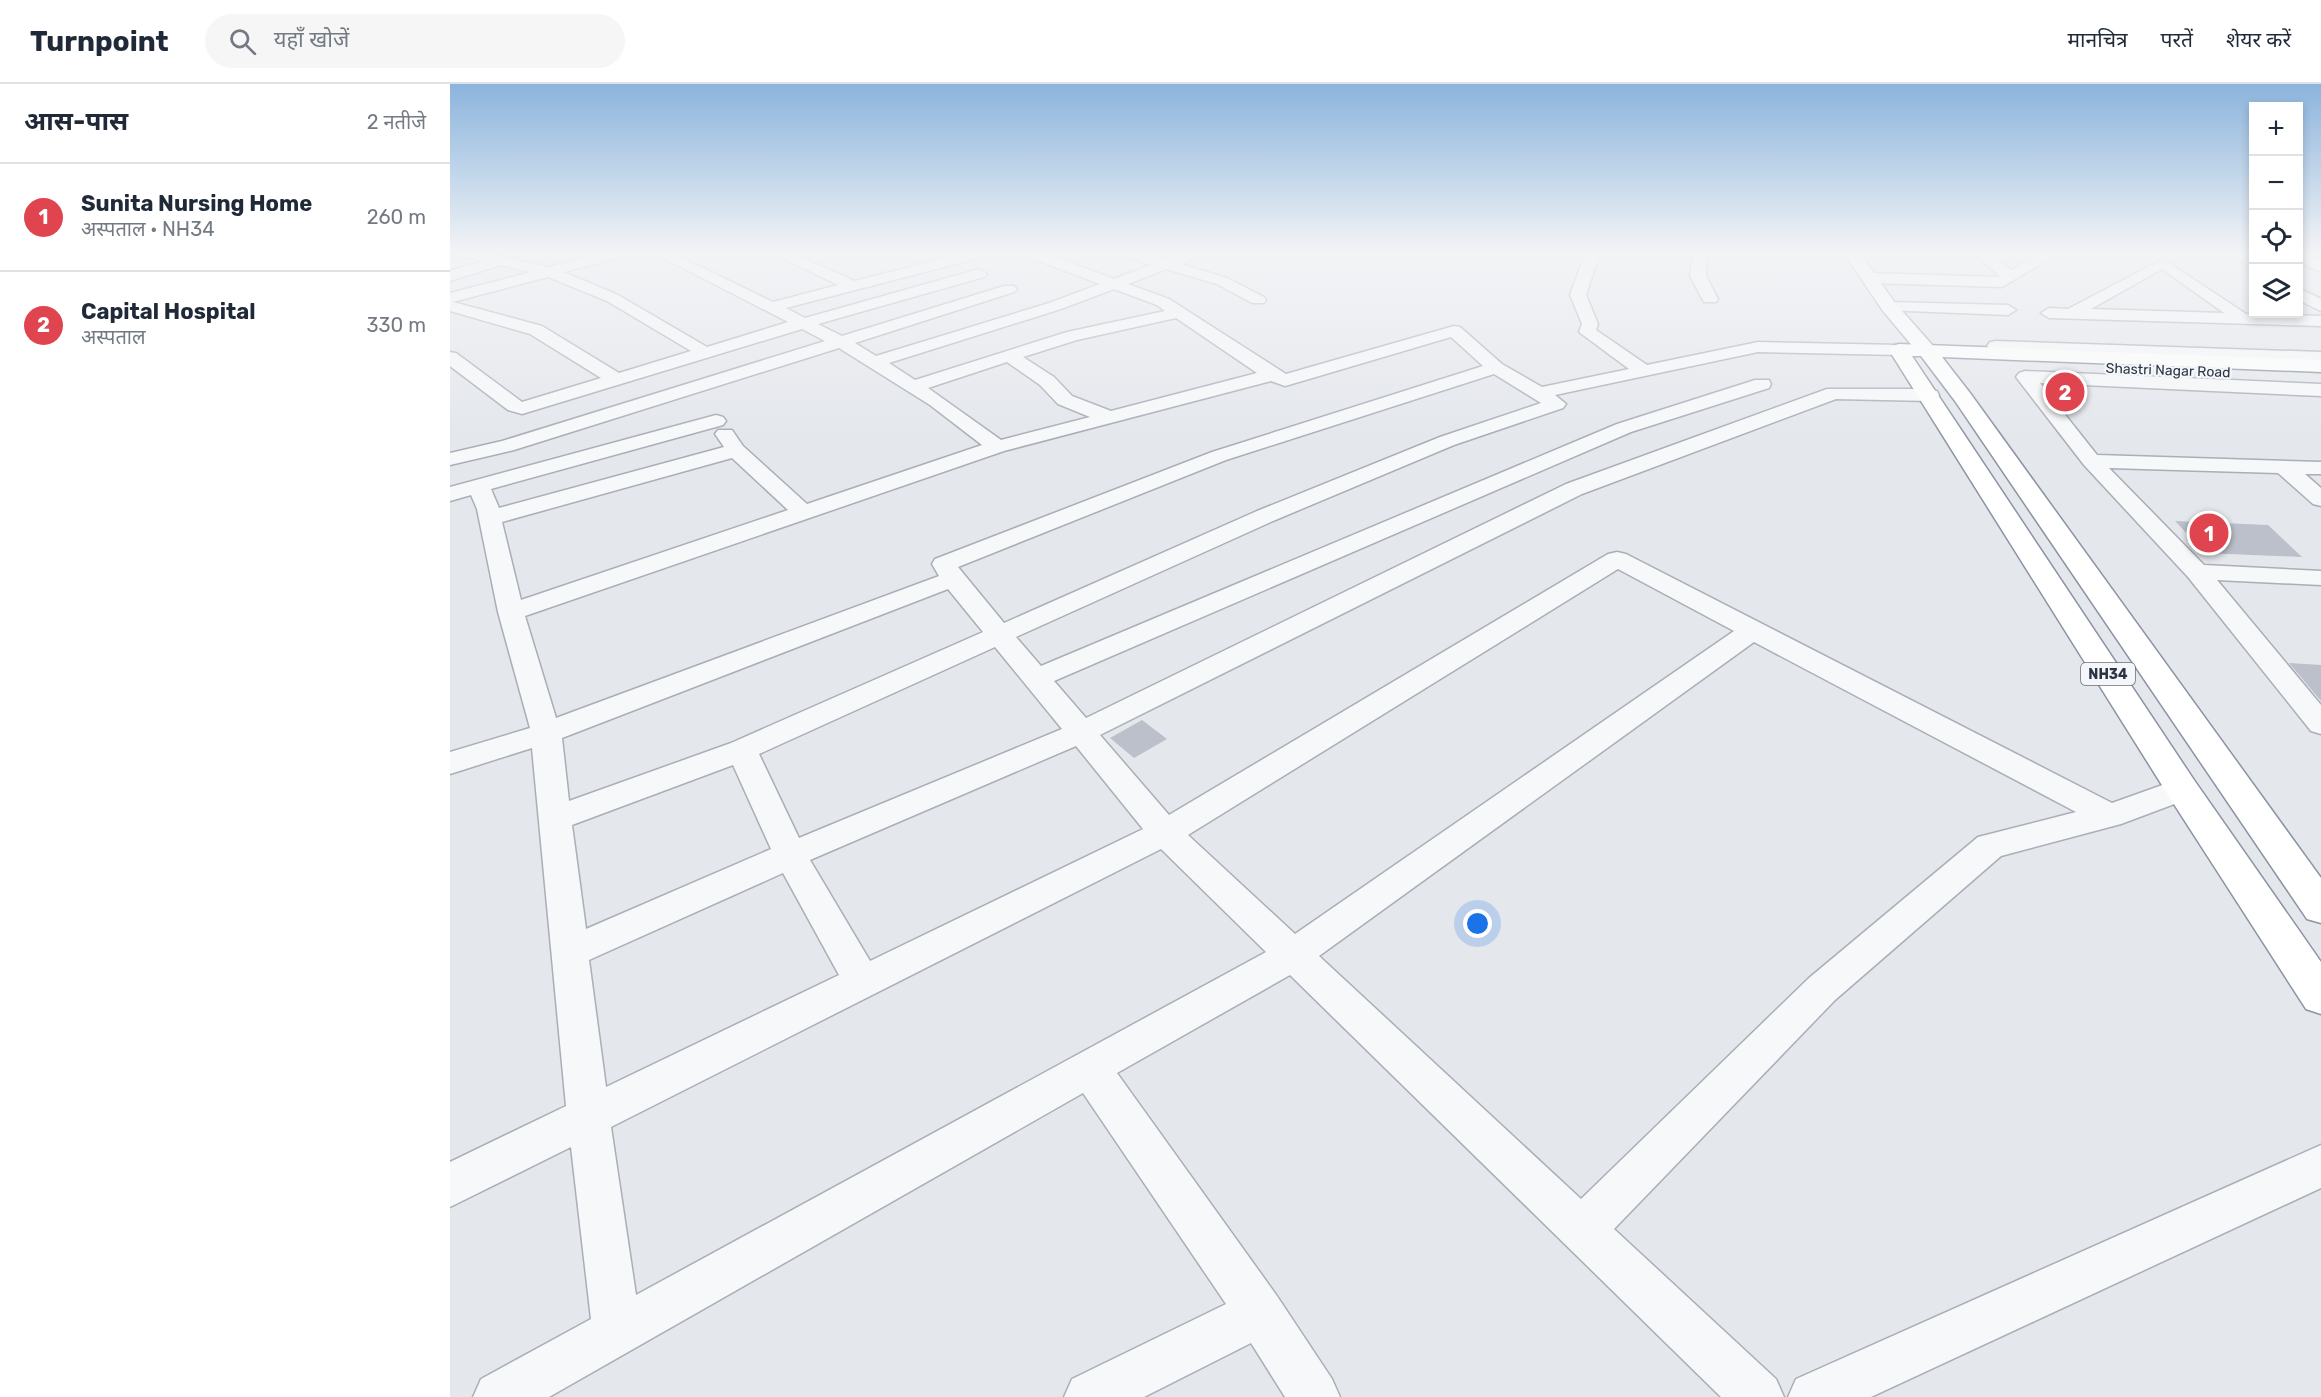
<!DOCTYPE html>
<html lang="hi">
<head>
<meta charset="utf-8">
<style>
	body { margin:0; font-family:Rubik,"Noto Sans Devanagari",sans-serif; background:#f6f6f7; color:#1f2937 }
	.controls { position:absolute; right:18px; top:18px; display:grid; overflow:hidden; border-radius:0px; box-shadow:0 3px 9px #0003 }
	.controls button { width:54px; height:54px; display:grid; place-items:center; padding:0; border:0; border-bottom:2px solid #e0e1e3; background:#fff; color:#1f2937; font:30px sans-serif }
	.you { position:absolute; left:1028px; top:840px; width:21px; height:21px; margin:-15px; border:4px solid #fff; border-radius:50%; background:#1a73e8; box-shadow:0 0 0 9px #1a73e833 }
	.badge { display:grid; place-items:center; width:39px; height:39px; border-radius:50%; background:#111827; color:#fff; font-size:20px; font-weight:700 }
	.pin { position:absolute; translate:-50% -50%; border:3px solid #fff; box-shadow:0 2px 6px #0006 }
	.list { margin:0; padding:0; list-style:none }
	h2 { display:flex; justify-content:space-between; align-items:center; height:78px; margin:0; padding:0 24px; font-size:26px }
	h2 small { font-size:20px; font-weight:400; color:#747a83 }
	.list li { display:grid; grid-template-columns:39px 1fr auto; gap:18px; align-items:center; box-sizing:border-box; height:108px; padding:0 24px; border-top:2px solid #e0e1e3 }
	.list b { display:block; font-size:22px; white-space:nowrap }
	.list p { margin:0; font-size:20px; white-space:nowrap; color:#747a83 }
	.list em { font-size:20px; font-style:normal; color:#747a83 }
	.icon { flex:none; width:33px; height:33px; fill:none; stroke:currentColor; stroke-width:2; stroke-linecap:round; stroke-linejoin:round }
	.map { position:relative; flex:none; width:1871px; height:1313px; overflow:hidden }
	header { display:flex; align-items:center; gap:36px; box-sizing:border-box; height:84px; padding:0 30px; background:#fff; border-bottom:2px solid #e0e1e3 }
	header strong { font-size:28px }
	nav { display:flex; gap:33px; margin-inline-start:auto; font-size:21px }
	.search { width:420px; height:54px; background:#f6f6f7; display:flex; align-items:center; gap:15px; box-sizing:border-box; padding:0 21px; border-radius:33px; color:#747a83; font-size:22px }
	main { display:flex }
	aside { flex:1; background:#fff }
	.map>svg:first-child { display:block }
	.building { fill:#bbc0ca }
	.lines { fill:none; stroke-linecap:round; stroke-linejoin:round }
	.minor-casing { stroke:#a9aeb7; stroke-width:3 }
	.primary-casing { stroke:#a3abb8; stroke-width:3 }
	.trunk-casing { stroke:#8b94a3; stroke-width:3 }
	.minor { fill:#f7f8fa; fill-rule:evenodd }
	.primary { fill:#fff; fill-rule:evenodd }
	.trunk { fill:#fff; fill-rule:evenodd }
	.labels { text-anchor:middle; stroke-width:4.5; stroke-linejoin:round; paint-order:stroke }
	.far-street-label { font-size:14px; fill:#2b3445; stroke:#f4f6f9 }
	.shield { fill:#f4f6f9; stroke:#676e7b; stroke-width:1.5 }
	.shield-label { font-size:14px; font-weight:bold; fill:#2b3445 }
</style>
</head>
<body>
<header>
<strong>Turnpoint</strong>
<div class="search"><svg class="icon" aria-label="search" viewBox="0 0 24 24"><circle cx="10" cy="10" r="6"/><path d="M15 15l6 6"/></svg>यहाँ खोजें</div>
<nav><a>मानचित्र</a><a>परतें</a><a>शेयर करें</a></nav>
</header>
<main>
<aside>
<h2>आस-पास<small>2 नतीजे</small></h2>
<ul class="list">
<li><span class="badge" style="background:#e0444e">1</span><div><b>Sunita Nursing Home</b><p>अस्पताल · NH34</p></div><em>260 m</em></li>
<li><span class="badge" style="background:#e0444e">2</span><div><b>Capital Hospital</b><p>अस्पताल</p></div><em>330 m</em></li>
</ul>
</aside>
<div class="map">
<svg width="1871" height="1313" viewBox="0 0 1871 1313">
	<rect width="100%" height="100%" fill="#e4e7ec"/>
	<path class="building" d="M1725 437 1818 441 1852 473 1755 469Z
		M1839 579 1871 581V617Z
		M692 636 717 655 684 674 660 654Z"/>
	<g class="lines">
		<defs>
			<path id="minor" d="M3 168H32L98 183 157 168H181L179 171 114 188 168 211 257 263 338 238 202 168H220L323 218 388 201 320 168H339L405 197 518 168H542L540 171 336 224 355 234 529 185 537 190 534 193 368 240 392 252 554 202H564L567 205 564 208 405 259 426 272 599 219 650 200 573 171 571 168H592L664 195 701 181 670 171 668 168H691L715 175 735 168H755L753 171 730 180 777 194 814 213 816 216 814 219H802L767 200 716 185 678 200 719 215 836 290 1004 242 1010 243 1052 280 1092 303 1179 285 1129 248 1132 240 1120 211 1136 168H1150L1136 211 1148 240 1146 246 1197 281 1308 258 1449 261 1455 262 1458 266 1455 270 1449 271 1308 268 1105 311 1116 320 1113 324 1004 361 823 437 566 553 591 582 1167 340 1305 296H1319L1321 300 1319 304 1181 348 604 597 636 634 1116 400 1377 305H1480L1487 307 1489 311 1487 315 1480 317 1386 315 1132 410 650 651 719 731 1158 470 1167 468 1176 470 1662 719 1732 694 1743 697 1748 705 1743 713 1671 740 1551 772 1385 916 1164 1145 1326 1295 1334 1313H1271L840 891 667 989 827 1212 882 1295 890 1313H835L801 1259 694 1313H614L622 1295 776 1220 633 1009 99 1313H23L31 1295 141 1235 121 1063 0 1123V1078L116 1022 82 664 0 690V668L80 644 48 528 27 425 21 411 0 417V403L266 331 273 333 276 337 273 341 41 405 49 424 274 363 265 350 268 346H282L293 362 357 420 532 361 480 321 389 264 64 366 0 381V369L52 357 375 257 352 245 72 330 58 326 0 282V268L6 269 72 318 151 294 80 250 0 227V209L81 188 51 181 0 197V187L33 177 5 171ZM98 193 157 217 241 267 169 289 92 242 3 218ZM664 205 707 221 715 227 617 248 465 296 439 279 611 225ZM726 234 807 289 661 327 622 312 604 293 573 273 627 256ZM1001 253 1033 282 762 368 485 475 482 480 489 492 106 634 75 532 554 367 821 297 835 302 842 300ZM557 278 590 301 608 320 640 333 551 356 478 304ZM1044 290 1091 319 990 353 807 427 554 539 508 483 776 376ZM282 374 338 426 71 516 52 438ZM1168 485 1284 547 845 850 738 751ZM498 505 533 548 281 659 119 717 112 654ZM1304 558 1626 728 1528 753 1359 894 1131 1115 869 872ZM545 563 612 645 349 754 309 670ZM626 662 693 745 420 877 360 776ZM283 681 321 765 136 845 122 741ZM711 765 816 868 186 1211 161 1043ZM333 789 389 891 156 1003 139 876Z
				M1243 168H1257L1256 192 1268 215 1266 218H1254L1240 192Z
				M1523 168H1539L1561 186 1593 168H1611L1552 203 1420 199 1412 194 1420 189 1550 193Z
				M1775 168H1792L1804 175V185Z
				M1848 168 1871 178V188L1848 178Z
				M1713 175 1796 230 1871 232V242L1599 234 1591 229 1599 224 1618 225ZM1712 185 1774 229 1641 225Z
				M1848 204 1871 215V227L1848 216Z
				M1439 218 1558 221 1566 226 1558 231 1433 226 1431 223Z
				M1546 257 1871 268V278L1540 266 1537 262 1540 258Z
				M1575 287 1871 300V312L1590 299 1647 371 1871 378V390H1855L1871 404V422L1863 420 1828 389 1659 384 1754 481 1871 487V501L1767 496 1871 621V650L1861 647 1738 493 1634 381 1566 293 1569 289Z
				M1871 1061V1104L1421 1313H1338L1346 1295Z"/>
			<path id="primary" d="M1393 168H1409L1445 219 1484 263 1487 267 1484 271H1470L1433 227Z"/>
			<path id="trunk" d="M1449 260 1871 276V288L1492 273 1520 309 1871 794V839L1857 835 1505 317 1471 272H1462L1744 696 1871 878V930L1856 925 1720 714 1439 266 1442 262Z"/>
		</defs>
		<use href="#minor" class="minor-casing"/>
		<use href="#primary" class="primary-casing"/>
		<use href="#trunk" class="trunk-casing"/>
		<use href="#minor" class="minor"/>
		<use href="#primary" class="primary"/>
		<use href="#trunk" class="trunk"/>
	</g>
	<linearGradient id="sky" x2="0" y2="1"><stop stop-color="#8bb4dd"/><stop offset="0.48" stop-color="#f3f4f6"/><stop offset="1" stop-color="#f3f4f6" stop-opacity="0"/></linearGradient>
	<rect width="1871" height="352" fill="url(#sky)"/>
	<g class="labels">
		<g class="far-street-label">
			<text transform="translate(1718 286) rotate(2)" y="5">Shastri Nagar Road</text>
		</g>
		<rect class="shield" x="1631" y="579" width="54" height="22" rx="4.5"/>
		<g class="shield-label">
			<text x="1658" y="595">NH34</text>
		</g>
	</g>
</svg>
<div class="controls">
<button>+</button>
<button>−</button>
<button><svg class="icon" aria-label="locate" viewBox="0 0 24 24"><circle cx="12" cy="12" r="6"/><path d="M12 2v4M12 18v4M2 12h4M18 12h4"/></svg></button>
<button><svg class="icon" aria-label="layers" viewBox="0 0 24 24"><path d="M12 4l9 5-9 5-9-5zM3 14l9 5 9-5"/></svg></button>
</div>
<div class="you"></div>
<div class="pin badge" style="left:1759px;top:449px;background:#e0444e">1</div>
<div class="pin badge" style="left:1615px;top:308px;background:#e0444e">2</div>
</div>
</main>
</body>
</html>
